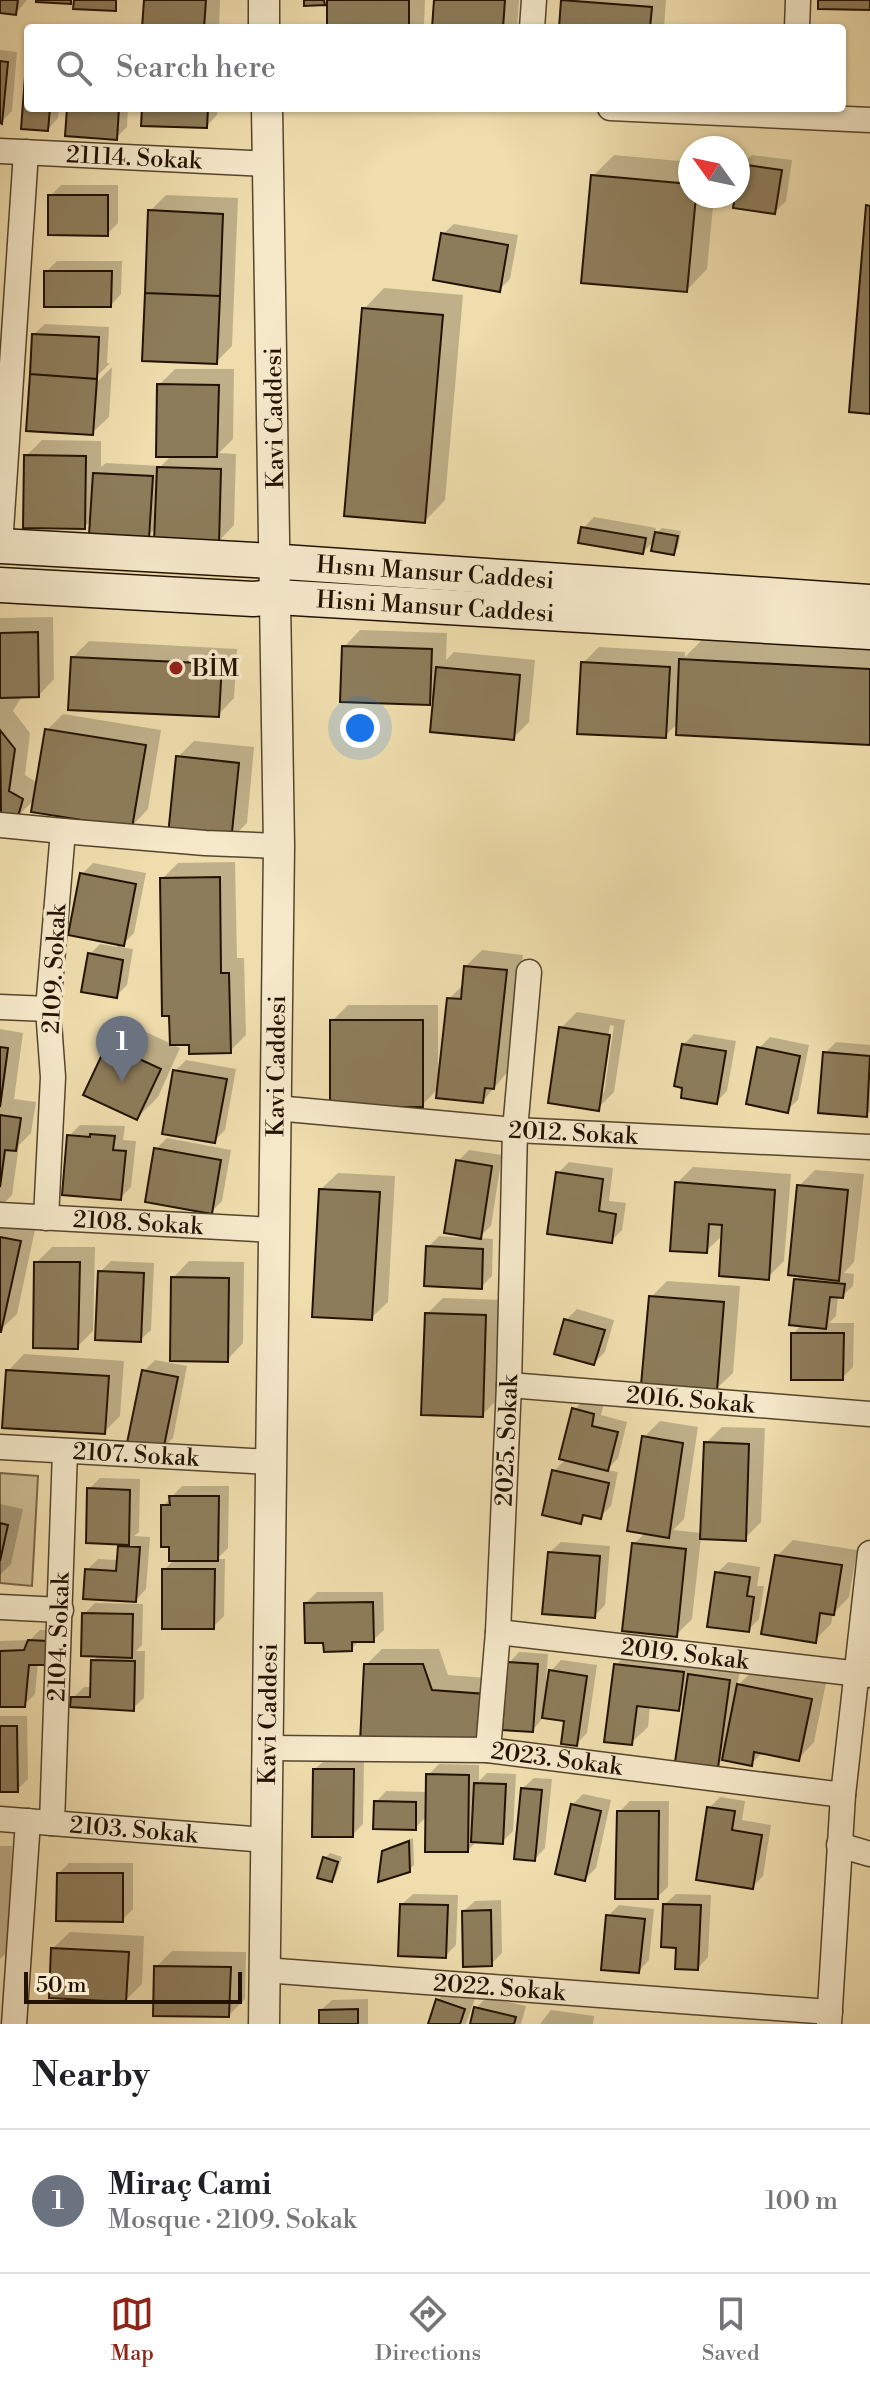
<!DOCTYPE html>
<html lang="en">
<head>
<meta charset="utf-8">
<style>
	body { margin:0; font-family:"Libre Bodoni",serif; background:#f6f6f6; color:#202124 }
	.compass { position:absolute; left:678px; top:136px; width:72px; height:72px; border-radius:50%; background:#fff; box-shadow:0 2px 6px #0004; rotate:303deg }
	.scale { position:absolute; left:24px; bottom:20px; width:218px; box-sizing:border-box; padding-left:8px; border:4px solid #221201; border-top:0; font-size:22px; line-height:28px; white-space:nowrap; color:#221201; -webkit-text-stroke:6px #f5e9ca; paint-order:stroke }
	.you { position:absolute; left:360px; top:728px; width:28px; height:28px; margin:-20px; border:6px solid #fff; border-radius:50%; background:#1a73e8; box-shadow:0 0 0 12px #1a73e833 }
	.badge { display:grid; place-items:center; width:52px; height:52px; border-radius:50%; background:#8f2418; color:#fff; font-size:26px; font-weight:700 }
	.pin { position:absolute; translate:-50% -66px; filter:drop-shadow(0 2px 4px #0008) }
	.pin::after { content:''; position:absolute; top:42px; width:28px; height:24px; background:inherit; clip-path:polygon(0 0,100% 0,50% 100%) }
	.list { margin:0; padding:0; list-style:none }
	h2 { display:flex; justify-content:space-between; align-items:center; height:104px; margin:0; padding:0 32px; font-size:34px }
	h2 small { font-size:26px; font-weight:400; color:#757577 }
	.list li { display:grid; grid-template-columns:52px 1fr auto; gap:24px; align-items:center; box-sizing:border-box; height:144px; padding:0 32px; border-top:2px solid #e0e0e0 }
	.list b { display:block; font-size:30px; white-space:nowrap }
	.list p { margin:0; font-size:26px; white-space:nowrap; color:#757577 }
	.list em { font-size:26px; font-style:normal; color:#757577 }
	.icon { flex:none; width:44px; height:44px; fill:none; stroke:currentColor; stroke-width:2; stroke-linecap:round; stroke-linejoin:round }
	.map { position:relative; flex:none; width:870px; height:2024px; overflow:hidden }
	.search { position:absolute; background:#fff; box-shadow:0 2px 6px #0004; left:24px; right:24px; top:24px; height:88px; display:flex; align-items:center; gap:20px; box-sizing:border-box; padding:0 28px; border-radius:8px; color:#757577; font-size:30px }
	.sheet { height:248px; background:#fff }
	nav { display:flex; justify-content:space-around; align-items:center; box-sizing:border-box; height:112px; border-top:2px solid #e0e0e0; background:#fff; font-size:22px; color:#757577 }
	nav a { display:grid; justify-items:center; gap:4px }
	nav .on { color:#8f2418 }
	.map>svg:first-child { display:block }
	.green { fill:#ccba90; stroke:#776648; stroke-width:2 }
	.shadow { fill:#0003; fill-rule:evenodd }
	.building { fill:#8d7c5a; stroke:#221201; stroke-width:2 }
	.lines { fill:none; stroke-linecap:round; stroke-linejoin:round }
	.minor-casing { stroke:#55452c; stroke-width:27 }
	.tertiary-casing { stroke:#55452c; stroke-width:33 }
	.secondary-casing { stroke:#221201; stroke-width:37 }
	.minor { stroke:#f5e9ca; stroke-width:24 }
	.tertiary { stroke:#f5e9ca; stroke-width:30 }
	.secondary { stroke:#f5e9ca; stroke-width:34 }
	.poi-dot { fill:#8f2418; stroke:#f5e9ca; stroke-width:3 }
	.labels { text-anchor:middle; stroke-width:7; stroke-linejoin:round; paint-order:stroke }
	.street-label { font-size:24px; fill:#221201; stroke:#f5e9ca }
	.poi-label { font-size:24px; fill:#221201; stroke:#f5e9ca; text-anchor:start }
</style>
</head>
<body>
<div class="map">
<svg width="870" height="2024" viewBox="0 0 870 2024">
	<rect width="100%" height="100%" fill="#efddad"/>
	<filter id="stains"><feTurbulence type="fractalNoise" baseFrequency=".0025" numOctaves="4"/><feColorMatrix values="0 0 0 0 .2 0 0 0 0 .09 0 0 0 0 .02 0 0 0 .5 -.17"/></filter>
	<radialGradient id="worn" r=".72"><stop offset=".6" stop-color="#630" stop-opacity="0"/><stop offset="1" stop-color="#630" stop-opacity=".3"/></radialGradient>
	<path class="green" d="M0 1473 38 1476 32 1586 0 1583Z"/>
	<path class="shadow" d="M0 0H27L16 13 0 11Z
		M146 0H220L219 28H144Z
		M329 0H425L424 25 421 28H329Z
		M436 0H519L517 28H434Z
		M666 0 664 28H561L564 0Z
		M0 50 17 52 12 111 1 122Z
		M28 65V108H59L58 118 48 129 23 127Z
		M69 108H128L127 127 116 138Z
		M144 108H218L217 115 207 126Z
		M614 155 690 162V196H714L707 269 687 290 593 176Z
		M752 155 792 160 786 201 775 212 737 196 741 165Z
		M61 185H118V223L107 234 50 196Z
		M166 195 238 198 232 346 216 362 150 211Z
		M454 224 518 235 510 279 499 290 443 234Z
		M57 261H122L121 294 111 305 46 272Z
		M384 288 463 295 445 500 425 521 364 309Z
		M45 324 109 327 107 363H110L88 385 91 388 112 367 109 417 92 433 34 334Z
		M175 369H234L233 439 219 453 236 454 234 525 218 542 157 527 148 536 92 520 84 527 26 456 42 440 101 441V467L106 463 161 466 172 455 159 385Z
		M594 517 656 528 654 535 662 528 681 531 678 548 673 553 656 539 643 552 583 528Z
		M53 617 54 679 38 696H22L13 711 30 733 25 775 38 783 47 730 63 714 161 730 148 809 132 826 36 798 16 818 0 803V618Z
		M360 630 447 633 446 660 454 652 535 660 529 722 513 738 435 697 429 703 344 647Z
		M702 640 870 648V743L678 723 665 736 583 663 599 647 685 652V657Z
		M89 641 237 649 234 698 218 715 72 658Z
		M194 741 254 747 247 823 230 840 178 757Z
		M235 862 237 958H244L246 1035 230 1051 162 879 178 863Z
		M93 863 146 873 134 933 120 947 133 949 127 985 116 996 90 954 100 944 117 947 118 943 82 874Z
		M482 950 523 955 509 1070 483 1101 439 1088 422 1105 332 1021 348 1005H438V1069L441 1070 449 999 465 983 466 966Z
		M577 1012 625 1020 614 1092 598 1108 561 1028ZM610 1025 614 1026 604 1093H600Z
		M129 1024 180 1048 158 1097 137 1118 108 1045Z
		M0 1029 23 1033 14 1099 36 1102 31 1133 19 1145 12 1195 0 1207Z
		M694 1034 736 1041 727 1091 716 1102 683 1045Z
		M770 1037 809 1045 798 1100 787 1110 759 1048Z
		M836 1042 870 1045V1111L866 1115 825 1053Z
		M186 1060 236 1069 225 1130 214 1141 175 1071Z
		M80 1125 125 1126 123 1140 136 1141 131 1187 120 1198 69 1136Z
		M167 1138 231 1150 222 1201 211 1212 156 1149Z
		M469 1150 502 1155 491 1226 478 1238 493 1239 492 1276 481 1287 428 1247 439 1236 468 1238 458 1161Z
		M569 1162 613 1168 609 1201 626 1203 622 1230 611 1241 558 1173Z
		M693 1167 791 1174 784 1261 768 1277 724 1234 706 1251 677 1183Z
		M815 1170 864 1174 854 1262 844 1273 854 1274 853 1286 842 1296H838L836 1316 829 1323H854L853 1367 842 1378 793 1334 802 1324 796 1280 801 1275 799 1186Z
		M338 1173 395 1176 388 1302 371 1318 321 1189Z
		M0 1218 36 1225 17 1314 0 1330Z
		M52 1247H95L93 1331 77 1347 36 1263Z
		M111 1261 154 1263 151 1330 140 1340 100 1272Z
		M189 1261 244 1262 243 1343 227 1360 173 1278Z
		M667 1281 740 1286 733 1373 716 1389 651 1297Z
		M443 1298 502 1300 498 1399 482 1415 427 1314Z
		M577 1309 614 1320 605 1352 594 1363 566 1320Z
		M24 1354 124 1361 120 1416 104 1432 8 1371Z
		M155 1360 187 1366 173 1438 162 1448 144 1371Z
		M585 1399 604 1403 601 1415 627 1422 618 1458 607 1470 618 1472 611 1506 600 1517 588 1514 580 1521 554 1471 566 1459 574 1410Z
		M660 1421 698 1427 684 1519 673 1530 702 1533 706 1443 722 1427 765 1428 761 1522 745 1538 701 1537 692 1619 676 1635 634 1544 646 1532 644 1437Z
		M100 1478 140 1479 139 1532 134 1536 150 1537 146 1589 136 1600 87 1570 98 1559 119 1560 120 1547 124 1543 89 1489Z
		M182 1486H229L228 1548 217 1559H225L224 1616 213 1627 164 1570 175 1559 163 1506Z
		M0 1504 23 1509 11 1564 0 1575Z
		M793 1540 857 1550 849 1597 833 1614 831 1624 815 1640 777 1556Z
		M561 1542 610 1546 605 1605 594 1616 550 1552Z
		M728 1562 760 1567 757 1586H764L759 1619 748 1630 717 1573Z
		M317 1592H383L384 1630 373 1640H360L351 1649 306 1603Z
		M95 1603 143 1604 142 1645 136 1651H145L144 1698 133 1708 73 1698 84 1687H92L93 1661 99 1655 84 1614Z
		M40 1630H58L55 1652 44 1663H38L35 1694 24 1705H0V1641L30 1640Z
		M632 1648 740 1670 737 1686 755 1669 826 1683 814 1742 798 1759 763 1752 751 1764 724 1758 717 1765 686 1701 678 1709 650 1706 648 1727 631 1743 616 1665Z
		M382 1649H439L448 1675 501 1679 497 1725 366 1665Z
		M519 1652 548 1654 546 1681H549L551 1671 561 1660 597 1665 587 1733 576 1744 567 1720 544 1716 533 1730 509 1663Z
		M0 1716H27L28 1779 17 1790H0Z
		M326 1759H364L363 1824 352 1835 315 1769Z
		M439 1764 479 1765V1781L487 1773 516 1774 513 1831 502 1842 477 1841 468 1850 427 1816 415 1828 376 1802 386 1791 427 1792 428 1775Z
		M534 1778 552 1779 545 1848 535 1859 523 1788Z
		M583 1794 611 1800 596 1868 585 1879 572 1805Z
		M720 1797 745 1801 742 1820 771 1825 763 1876 753 1886 709 1808Z
		M630 1801H669L668 1887 657 1897 619 1812Z
		M413 1838 414 1865 409 1870 384 1852 389 1847Z
		M0 1846H12L8 1951 0 1959Z
		M330 1853 342 1857 336 1875 331 1880 325 1858Z
		M69 1863H133V1909L122 1920 58 1874Z
		M413 1894 458 1895 456 1945 445 1956 402 1904Z
		M676 1894 711 1895 708 1957 698 1968 678 1946 665 1904Z
		M501 1900 502 1953 491 1964 464 1911 475 1901Z
		M619 1905 654 1909 649 1960 639 1971 608 1916Z
		M70 1932 144 1936 142 1984 126 2000 53 1948Z
		M172 1951 246 1952 245 1999 229 2015 156 1967Z
		M449 1989 475 1998 466 2024H430L438 2000Z
		M487 1997 526 2006 521 2024H472L476 2008Z
		M368 1999V2024H321V2010L332 2000Z
		M551 2010 594 2016 593 2024H540Z"/>
	<path class="building" d="M0 0H18L16 15 0 13Z
		M36 0H71V4L36 2Z
		M74 0H116V11L73 9Z
		M144 0H206L204 28H142Z
		M304 0H324L325 5 304 6Z
		M327 0H409V28H327Z
		M434 0H505L503 28H432Z
		M561 0 652 7 650 28H559Z
		M818 0H870V10L818 9Z
		M0 61 8 62 2 124 0 123Z
		M26 64H28V108H50L48 131 21 129Z
		M67 108H119L117 140 65 136Z
		M142 108H208L207 128 141 126Z
		M740 164 782 170 775 214 733 208 735 196H738Z
		M591 175 690 184V196H696L687 292 581 283Z
		M48 195H108V236L48 235Z
		M866 205 870 206V414L849 412Z
		M148 210 223 214 220 296 145 293Z
		M441 233 508 245 500 292 433 280Z
		M44 271H112L111 307H44Z
		M145 293 220 296 217 364 142 361Z
		M362 308 443 315 425 523 344 516Z
		M32 334 99 337 97 379 30 374Z
		M30 374 97 379 93 435 26 431Z
		M157 384 219 385 217 457H156Z
		M24 455 86 456 85 529 23 528Z
		M157 467 221 469 219 544 154 542Z
		M93 473 153 476 149 538 89 535Z
		M581 527 646 538 643 554 578 543Z
		M655 532 678 536 674 555 651 551Z
		M38 632 39 697 0 698V633Z
		M342 646 432 649 430 705 340 702Z
		M71 657 222 664 219 717 68 710Z
		M679 659 870 669V745L676 735Z
		M581 662 670 667 666 738 577 734Z
		M436 667 520 675 514 740 430 732Z
		M45 729 146 745 132 828 31 812Z
		M0 730 15 749 9 791 23 799 17 820 1 815Z
		M176 756 239 763 231 842 168 835Z
		M80 873 136 884 124 946 68 935Z
		M220 877 221 973H229L231 1053 189 1054V1045H170L169 1016H162L160 878Z
		M88 953 123 960 117 998 81 992Z
		M464 966 507 970 494 1089 485 1088 483 1103 436 1098 447 998 461 999Z
		M330 1020H423V1107H330Z
		M559 1027 610 1035 599 1111 548 1103Z
		M107 1044 161 1069 137 1120 83 1095Z
		M682 1044 726 1051 717 1104 681 1098 682 1088 674 1086Z
		M0 1047 8 1048 0 1107Z
		M757 1047 800 1056 788 1113 746 1104Z
		M823 1052 870 1056 867 1117 818 1113Z
		M173 1070 227 1079 215 1143 162 1134Z
		M0 1115 21 1118 16 1151 5 1150 0 1187Z
		M90 1134 115 1136 113 1150 126 1151 121 1200 62 1195 67 1135 90 1137Z
		M154 1148 221 1160 212 1214 145 1202Z
		M456 1160 492 1166 481 1239 444 1233Z
		M556 1172 603 1179 599 1211 616 1214 612 1243 547 1234Z
		M675 1182 775 1190 769 1280 719 1276 722 1225 709 1224 707 1253 670 1251Z
		M797 1185 848 1190 839 1281 788 1275Z
		M319 1189 380 1192 372 1320 312 1317Z
		M0 1237 21 1241 1 1332H0Z
		M426 1246 483 1249 482 1289 424 1286Z
		M34 1262H80L78 1349 33 1348Z
		M98 1271 144 1273 141 1342 95 1340Z
		M171 1277 229 1278 228 1362 170 1361Z
		M794 1279 845 1284 843 1298 830 1297 826 1329 789 1325Z
		M649 1296 724 1302 717 1391 641 1385Z
		M425 1313 486 1315 483 1417 421 1415Z
		M564 1319 605 1330 594 1365 554 1354Z
		M791 1333H844L843 1380H791Z
		M6 1370 109 1376 105 1434 2 1428Z
		M142 1370 178 1377 163 1451 127 1443Z
		M572 1408 594 1414 592 1426 618 1432 608 1471 559 1459Z
		M642 1436 683 1443 669 1538 627 1531Z
		M704 1442 749 1444 746 1541 700 1539Z
		M552 1470 609 1483 601 1519 583 1515 581 1524 542 1515Z
		M87 1488 130 1490 129 1545 86 1543Z
		M169 1496H219L218 1561H169V1547H161V1505H170Z
		M0 1523 8 1525 0 1561Z
		M632 1543 686 1549 677 1637 622 1631Z
		M118 1546 140 1547 136 1602 83 1599 85 1569 116 1571Z
		M548 1552 600 1556 595 1618 542 1614Z
		M775 1555 842 1565 834 1615 820 1613 816 1643 761 1634Z
		M162 1569H215L214 1629H162Z
		M715 1572 750 1577 747 1596 754 1597 749 1632 707 1627Z
		M373 1602 374 1642H352V1651L324 1652 323 1643H305L304 1603Z
		M82 1613 133 1614 132 1658 81 1656Z
		M28 1640 48 1641 45 1665H29L25 1707H0V1651L24 1650Z
		M91 1660 135 1661 134 1711 70 1707 71 1697H90Z
		M507 1662 538 1664 533 1732 502 1730Z
		M364 1664H423L432 1690 486 1694 481 1744 360 1742Z
		M614 1664 684 1672 679 1711 637 1706 632 1745 604 1742Z
		M549 1670 587 1676 577 1746 561 1744 564 1721 542 1718Z
		M688 1674 730 1680 718 1768 675 1762Z
		M737 1684 812 1699 799 1761 754 1752 752 1766 722 1760Z
		M0 1726H17L18 1792H0Z
		M313 1769H354L353 1837H312Z
		M426 1774 469 1775 468 1852H425Z
		M474 1783 506 1784 503 1844 471 1842Z
		M521 1788 542 1790 535 1861 514 1859Z
		M374 1801 416 1802V1830L373 1829Z
		M571 1804 601 1811 585 1881 555 1874Z
		M707 1807 735 1811 732 1830 762 1835 753 1889 696 1880Z
		M617 1811H659L658 1899H615Z
		M409 1841 410 1872 378 1882 382 1851Z
		M323 1857 338 1862 332 1882 317 1878Z
		M57 1873H123V1922L56 1921Z
		M400 1904 448 1905 446 1958 398 1956Z
		M663 1904 701 1905 698 1970 675 1969 676 1948 661 1947Z
		M491 1910 492 1966 463 1967 462 1911Z
		M606 1915 645 1919 639 1973 601 1970Z
		M51 1948 129 1952 126 2002 49 1998Z
		M154 1966 231 1967 229 2017 153 2016Z
		M436 1999 465 2009 460 2024H428Z
		M474 2007 516 2017 514 2024H470Z
		M358 2009V2024H319V2010Z"/>
	<g class="lines">
		<defs>
			<g id="minor">
				<path d="M532 28 534 0"/>
				<path d="M797 28 798 0"/>
				<path d="M610 108 870 120"/>
				<path id="s1" d="M0 151 269 164"/>
				<path d="M0 546 26 152"/>
				<path d="M0 825 63 831 48 1009 53 1077 46 1218"/>
				<path d="M63 831 205 843 279 846"/>
				<path d="M0 1007 48 1009"/>
				<path id="s2" d="M276 1108 515 1130 870 1147"/>
				<path id="s3" d="M0 1215 274 1230"/>
				<path id="s4" d="M509 1385 870 1414"/>
				<path id="s5" d="M0 1447 271 1462"/>
				<path d="M0 1607 61 1610"/>
				<path id="s6" d="M498 1632 868 1675"/>
				<path id="s7" d="M267 1748 488 1750 843 1795"/>
				<path id="s8" d="M488 1750 498 1632 509 1385 515 1130 529 972"/>
				<path id="s9" d="M0 1819 265 1840"/>
				<path id="s10" d="M52 1823 65 1451"/>
				<path d="M839 1845 870 1854"/>
				<path id="s11" d="M264 1970 830 2012"/>
				<path d="M14 2024 28 1821"/>
				<path d="M829 2024 843 1795 870 1553"/>
			</g>
			<g id="tertiary">
				<path d="M264 0V28"/>
				<path id="s12" d="M264 2024 279 846 267 108"/>
			</g>
			<g id="secondary">
				<path id="s13" d="M0 546 254 560 870 602"/>
				<path id="s14" d="M0 585 253 599 277 597 870 632"/>
			</g>
		</defs>
		<use href="#minor" class="minor-casing"/>
		<use href="#tertiary" class="tertiary-casing"/>
		<use href="#secondary" class="secondary-casing"/>
		<use href="#minor" class="minor"/>
		<use href="#tertiary" class="tertiary"/>
		<use href="#secondary" class="secondary"/>
	</g>
	<circle class="poi-dot" cx="176" cy="668" r="8"/>
	<g class="labels">
		<g class="street-label">
			<text dy="8" stroke="none"><textPath href="#s1" startOffset="134">21114. Sokak</textPath></text>
			<text transform="translate(274 418) rotate(-91)" y="8">Kavi Caddesi</text>
			<text dy="8" stroke="none"><textPath href="#s13" startOffset="436">Hısnı Mansur Caddesi</textPath></text>
			<text dy="8" stroke="none"><textPath href="#s14" startOffset="436">Hisni Mansur Caddesi</textPath></text>
			<text transform="translate(54 969) rotate(-87)" y="8">2109. Sokak</text>
			<text dy="8" stroke="none"><textPath href="#s12" startOffset="958">Kavi Caddesi</textPath></text>
			<text dy="8" stroke="none"><textPath href="#s2" startOffset="298">2012. Sokak</textPath></text>
			<text dy="8" stroke="none"><textPath href="#s3" startOffset="138">2108. Sokak</textPath></text>
			<text dy="8" stroke="none"><textPath href="#s4" startOffset="182">2016. Sokak</textPath></text>
			<text dy="8" stroke="none"><textPath href="#s8" startOffset="310">2025. Sokak</textPath></text>
			<text dy="8" stroke="none"><textPath href="#s5" startOffset="136">2107. Sokak</textPath></text>
			<text dy="8" stroke="none"><textPath href="#s10" startOffset="186">2104. Sokak</textPath></text>
			<text dy="8" stroke="none"><textPath href="#s6" startOffset="188">2019. Sokak</textPath></text>
			<text dy="8" stroke="none"><textPath href="#s12" startOffset="310">Kavi Caddesi</textPath></text>
			<text dy="8" stroke="none"><textPath href="#s7" startOffset="290">2023. Sokak</textPath></text>
			<text dy="8" stroke="none"><textPath href="#s9" startOffset="134">2103. Sokak</textPath></text>
			<text dy="8" stroke="none"><textPath href="#s11" startOffset="236">2022. Sokak</textPath></text>
		</g>
		<g class="poi-label">
			<text x="192" y="676">BİM</text>
		</g>
	</g>
	<rect width="100%" height="100%" filter="url(#stains)"/>
	<rect width="100%" height="100%" fill="url(#worn)"/>
</svg>
<svg class="compass" viewBox="-18 -18 36 36"><path d="M0-13l5 13h-10z" fill="#e53935"/><path d="M0 13l5-13h-10z" fill="#757577"/></svg>
<div class="scale">50 m</div>
<div class="you"></div>
<div class="pin badge" style="left:122px;top:1082px;background:#6b7280">1</div>
<div class="search"><svg class="icon" aria-label="search" viewBox="0 0 24 24"><circle cx="10" cy="10" r="6"/><path d="M15 15l6 6"/></svg>Search here</div>
</div>
<section class="sheet">
<h2>Nearby<small></small></h2>
<ul class="list">
<li><span class="badge" style="background:#6b7280">1</span><div><b>Miraç Cami</b><p>Mosque · 2109. Sokak</p></div><em>100 m</em></li>
</ul>
</section>
<nav>
<a class="on"><svg class="icon" aria-label="map" viewBox="0 0 24 24"><path d="M3 6l6-2 6 2 6-2v14l-6 2-6-2-6 2zM9 4v14M15 6v14"/></svg>Map</a>
<a><svg class="icon" aria-label="directions" viewBox="0 0 24 24"><path d="M12 3l9 9-9 9-9-9zM9 14v-3h6M13 9l2 2-2 2"/></svg>Directions</a>
<a><svg class="icon" aria-label="saved" viewBox="0 0 24 24"><path d="M7 4h10v16l-5-4-5 4z"/></svg>Saved</a>
</nav>
</body>
</html>
